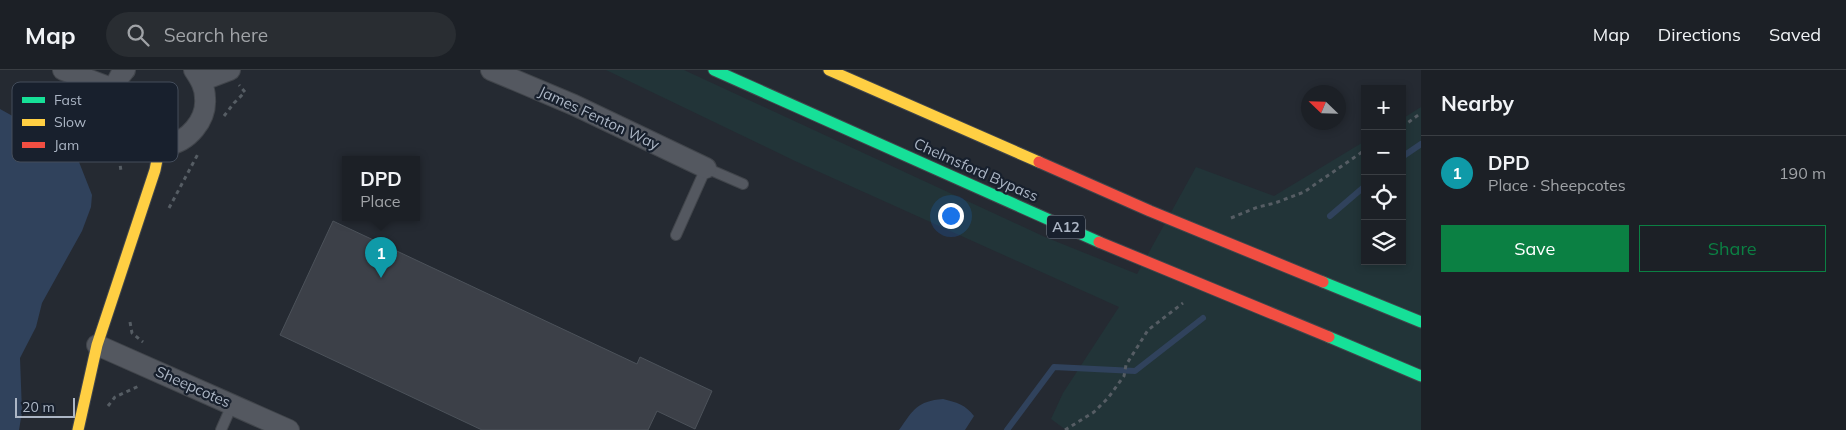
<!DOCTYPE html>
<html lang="en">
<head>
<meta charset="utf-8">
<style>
	body { margin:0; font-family:Mulish,sans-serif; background:#292d32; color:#f1f3f6 }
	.controls { position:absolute; right:15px; top:15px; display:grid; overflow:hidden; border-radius:0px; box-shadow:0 2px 8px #0003 }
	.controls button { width:45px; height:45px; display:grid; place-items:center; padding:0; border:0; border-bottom:1px solid #3a3e43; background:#1c2026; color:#f1f3f6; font:25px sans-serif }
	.compass { position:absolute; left:1301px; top:15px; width:45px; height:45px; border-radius:50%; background:#1c2026; box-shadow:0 2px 8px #0003; rotate:293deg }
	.scale { position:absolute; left:15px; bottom:12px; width:60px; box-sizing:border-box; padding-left:5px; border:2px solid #acb6c5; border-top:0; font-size:14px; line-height:18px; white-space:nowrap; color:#acb6c5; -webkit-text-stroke:4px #18202d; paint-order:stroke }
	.you { position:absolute; left:950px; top:145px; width:18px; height:18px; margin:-12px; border:4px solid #fff; border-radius:50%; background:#1a73e8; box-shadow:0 0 0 8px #1a73e833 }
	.badge { display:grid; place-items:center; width:32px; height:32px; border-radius:50%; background:#0b8043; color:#fff; font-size:16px; font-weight:700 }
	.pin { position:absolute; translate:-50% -41px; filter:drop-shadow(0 1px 2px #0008) }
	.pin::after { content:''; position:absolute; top:26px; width:18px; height:15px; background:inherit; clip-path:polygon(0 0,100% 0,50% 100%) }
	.popup { position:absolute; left:342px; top:86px; width:78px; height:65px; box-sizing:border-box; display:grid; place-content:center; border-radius:0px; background:#1c2026; filter:drop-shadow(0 1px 4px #0005); font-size:16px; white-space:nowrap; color:#a0a3a7 }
	.popup b { font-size:19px; color:#f1f3f6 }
	.popup::after { content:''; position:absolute; left:50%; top:100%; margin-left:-10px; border:10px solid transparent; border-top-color:#1c2026 }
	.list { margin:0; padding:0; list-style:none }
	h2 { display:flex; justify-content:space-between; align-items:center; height:65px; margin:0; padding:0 20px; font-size:21px }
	h2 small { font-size:16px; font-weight:400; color:#a0a3a7 }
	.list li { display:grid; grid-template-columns:32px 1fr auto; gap:15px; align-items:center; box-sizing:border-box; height:75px; padding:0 20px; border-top:1px solid #3a3e43 }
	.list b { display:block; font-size:19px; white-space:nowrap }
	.list p { margin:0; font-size:16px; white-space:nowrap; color:#a0a3a7 }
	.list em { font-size:16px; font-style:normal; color:#a0a3a7 }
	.actions { display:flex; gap:10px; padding:15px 20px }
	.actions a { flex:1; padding:11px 0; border:1px solid #0b8043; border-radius:0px; text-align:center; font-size:18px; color:#0b8043 }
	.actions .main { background:#0b8043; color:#fff }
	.icon { flex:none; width:28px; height:28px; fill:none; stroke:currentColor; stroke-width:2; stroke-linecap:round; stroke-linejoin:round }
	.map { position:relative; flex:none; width:1421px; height:360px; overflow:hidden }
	header { display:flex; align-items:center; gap:30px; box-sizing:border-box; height:70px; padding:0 25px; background:#1c2026; border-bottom:1px solid #3a3e43 }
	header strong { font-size:24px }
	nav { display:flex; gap:28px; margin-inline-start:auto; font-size:18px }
	.search { width:350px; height:45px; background:#292d32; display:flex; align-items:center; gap:12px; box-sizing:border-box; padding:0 18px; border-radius:28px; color:#a0a3a7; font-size:19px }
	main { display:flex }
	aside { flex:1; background:#1c2026 }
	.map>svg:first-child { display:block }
	.green { fill:#223438 }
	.water { fill:#30425c }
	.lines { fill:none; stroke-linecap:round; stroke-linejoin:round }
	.stream { stroke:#30425c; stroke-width:6 }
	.building { fill:#3c4048; stroke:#4c525a }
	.lane-casing { stroke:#41454b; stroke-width:12 }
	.street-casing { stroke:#41454b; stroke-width:22 }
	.fast-casing { stroke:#41454b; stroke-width:13 }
	.slow-casing { stroke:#41454b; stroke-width:13 }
	.jam-casing { stroke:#41454b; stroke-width:13 }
	.path { stroke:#565d64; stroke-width:3; stroke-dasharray:4 4; stroke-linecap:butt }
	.lane { stroke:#545860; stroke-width:10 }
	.street { stroke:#545860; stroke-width:20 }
	.fast { stroke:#16e098; stroke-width:11 }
	.slow { stroke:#ffcf43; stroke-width:11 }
	.jam { stroke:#f24e42; stroke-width:11 }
	.labels { text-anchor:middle; stroke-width:4.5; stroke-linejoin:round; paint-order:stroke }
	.shield { fill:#18202d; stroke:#808997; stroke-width:1 }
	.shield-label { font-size:14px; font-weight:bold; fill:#acb6c5 }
	.street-label { font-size:15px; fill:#acb6c5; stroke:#18202d }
	.key { fill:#18202d; stroke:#444d5b; stroke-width:1 }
	.key-label { font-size:14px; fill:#acb6c5 }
</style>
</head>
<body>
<header>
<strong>Map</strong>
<div class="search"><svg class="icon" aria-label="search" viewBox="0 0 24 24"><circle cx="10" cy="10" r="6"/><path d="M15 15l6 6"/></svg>Search here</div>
<nav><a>Map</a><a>Directions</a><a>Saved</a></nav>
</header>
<main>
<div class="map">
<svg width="1421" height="360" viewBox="0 0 1421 360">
	<rect width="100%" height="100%" fill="#252a32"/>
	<path class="green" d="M606 0H684L1045 167 1137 204 1196 97 1274 126 1365 71V191H1402V49L1421 37V360H1066L1051 349 1063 323 1119 237 795 91Z"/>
	<path class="water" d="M0 39 54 69 67 65 72 69 69 81 79 92 92 125 91 137 82 161 42 233 36 257 20 288 22 342 19 360H0Z
		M943 329C956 332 966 335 974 346L965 360H899C913 340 917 331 943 329Z"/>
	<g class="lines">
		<path class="stream" d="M1402 87 1421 74
			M1330 146 1365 116
			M1007 360 1054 297 1135 301 1203 248"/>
	</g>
	<path class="building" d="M333 151 637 294 640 287 712 321 695 359 657 341 648 360H482L280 265Z"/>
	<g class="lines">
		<defs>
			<path id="lane" d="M676 165 706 98 743 114
				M221 360 232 335"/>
			<path id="street" d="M63 0 114 19
				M125 0C116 8 114 20 114 32 114 58 140 79 167 75 188 72 207 50 205 28 205 17 200 9 194 0
				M491 0 574 35 706 98
				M201 11 230 0
				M97 275 289 360"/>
			<path id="fast" d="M714 0 1099 172
				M1323 212 1421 252
				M1329 267 1421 306"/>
			<path id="slow" d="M829 0 1039 92
				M78 360 97 275 155 100 160 75"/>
			<path id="jam" d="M1039 92 1150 141 1323 212
				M1099 172 1329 267"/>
		</defs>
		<use href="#lane" class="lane-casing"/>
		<use href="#street" class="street-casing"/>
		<use href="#fast" class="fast-casing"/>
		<use href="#slow" class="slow-casing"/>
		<use href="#jam" class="jam-casing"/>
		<path class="path" d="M76 37 97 49
			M224 46 234 33 245 22 239 15
			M1402 57 1421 43
			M118 80 121 101
			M169 138 199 82
			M1231 148 1258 137 1275 133 1304 122 1365 80
			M130 252 132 263 143 272
			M108 336 115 327 139 316
			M1065 360 1094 342 1108 328 1124 306 1126 295 1148 260 1183 233"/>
		<use href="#lane" class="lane"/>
		<use href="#street" class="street"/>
		<use href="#fast" class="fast"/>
		<use href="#slow" class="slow"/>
		<use href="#jam" class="jam"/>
	</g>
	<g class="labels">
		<rect class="shield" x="1047" y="145.5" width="38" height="23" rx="4"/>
		<g class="shield-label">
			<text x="1066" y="162">A12</text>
		</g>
		<g class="street-label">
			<text transform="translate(599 48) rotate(25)" y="5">James Fenton Way</text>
			<text transform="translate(976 100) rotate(24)" y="5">Chelmsford Bypass</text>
			<text transform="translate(193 317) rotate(24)" y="5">Sheepcotes</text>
		</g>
	</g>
	<rect x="12" y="12" width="166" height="80" rx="8" class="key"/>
	<rect x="22" y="27" width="23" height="6" fill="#16e098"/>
	<rect x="22" y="49" width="23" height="7" fill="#ffcf43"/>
	<rect x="22" y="72" width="23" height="6" fill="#f24e42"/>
	<g class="key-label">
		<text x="54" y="35">Fast</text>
		<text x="54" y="57">Slow</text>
		<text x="54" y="80">Jam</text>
	</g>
</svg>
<div class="controls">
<button>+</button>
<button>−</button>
<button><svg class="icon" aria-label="locate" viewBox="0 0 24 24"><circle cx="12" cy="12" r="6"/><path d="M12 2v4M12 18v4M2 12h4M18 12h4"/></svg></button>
<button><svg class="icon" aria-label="layers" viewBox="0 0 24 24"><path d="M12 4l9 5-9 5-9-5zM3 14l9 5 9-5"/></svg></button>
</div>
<svg class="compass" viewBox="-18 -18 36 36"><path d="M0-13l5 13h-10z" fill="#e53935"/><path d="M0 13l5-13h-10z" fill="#a0a3a7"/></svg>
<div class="scale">20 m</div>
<div class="you"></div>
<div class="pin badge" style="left:381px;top:208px;background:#0f9aa8">1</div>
<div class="popup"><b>DPD</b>Place</div>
</div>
<aside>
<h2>Nearby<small></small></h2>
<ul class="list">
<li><span class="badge" style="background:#0f9aa8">1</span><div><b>DPD</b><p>Place · Sheepcotes</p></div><em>190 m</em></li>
</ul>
<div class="actions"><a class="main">Save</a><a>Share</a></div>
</aside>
</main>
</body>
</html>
